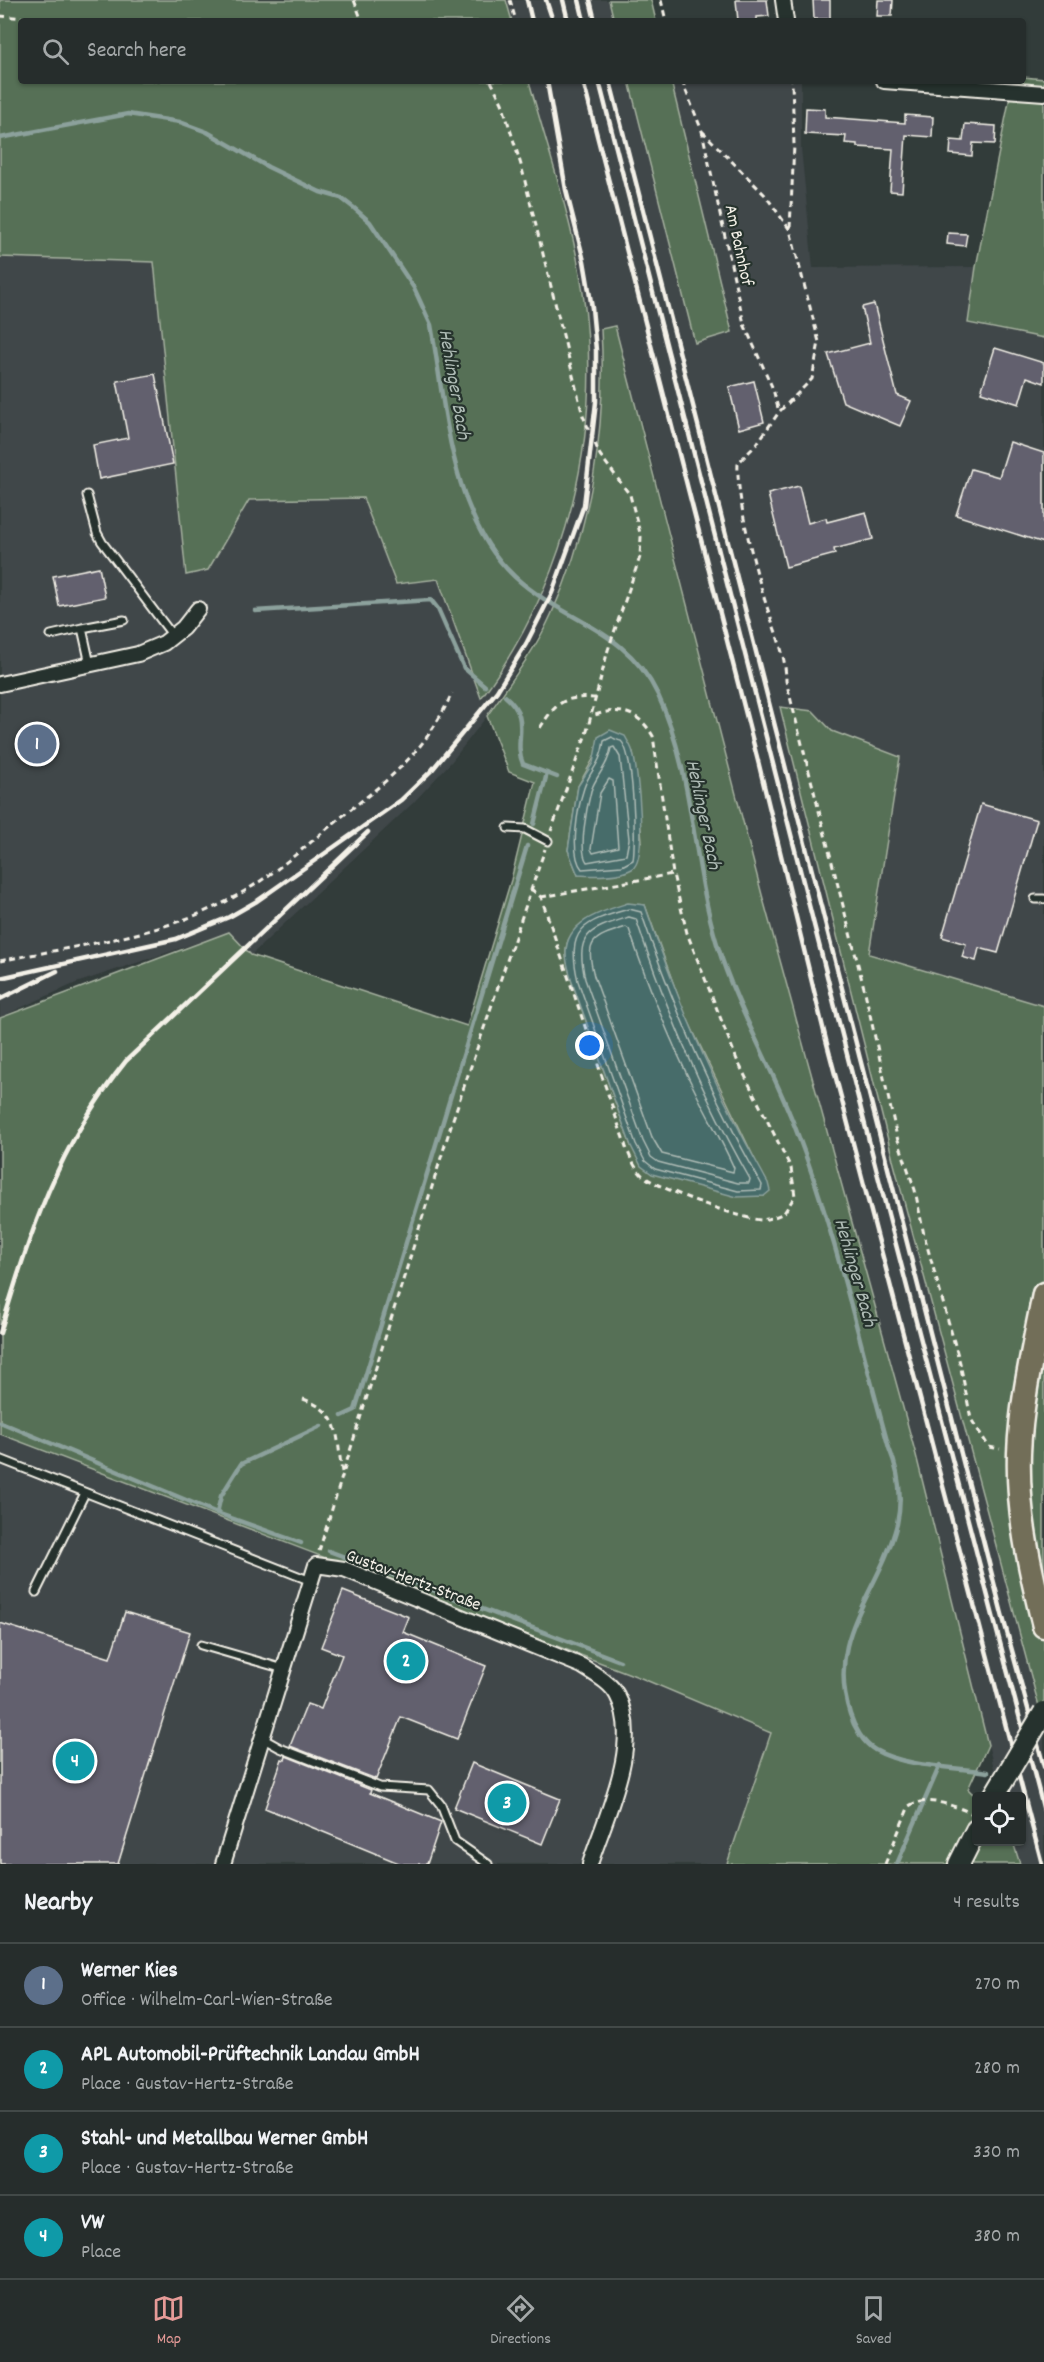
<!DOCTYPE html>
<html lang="en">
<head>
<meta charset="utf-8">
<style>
	body { margin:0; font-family:Dekko,sans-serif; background:#2e3534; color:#f1f3f6 }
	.controls { position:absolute; right:18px; bottom:18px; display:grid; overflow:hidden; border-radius:6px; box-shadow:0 2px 4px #0004 }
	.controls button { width:54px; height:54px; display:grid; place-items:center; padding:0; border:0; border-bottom:2px solid #424948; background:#262d2c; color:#f1f3f6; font:30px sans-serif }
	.you { position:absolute; left:590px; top:1046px; width:21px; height:21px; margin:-15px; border:4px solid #fff; border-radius:50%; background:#1a73e8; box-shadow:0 0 0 9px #1a73e833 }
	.badge { display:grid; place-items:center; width:39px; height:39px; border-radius:50%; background:#e69b98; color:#fff; font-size:20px; font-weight:700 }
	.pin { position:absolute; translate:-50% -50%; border:3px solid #fff; box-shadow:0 2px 6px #0006 }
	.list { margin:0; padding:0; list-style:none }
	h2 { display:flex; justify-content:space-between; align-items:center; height:78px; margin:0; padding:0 24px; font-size:26px }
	h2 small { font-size:20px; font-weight:400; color:#a4a8a9 }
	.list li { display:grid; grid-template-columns:39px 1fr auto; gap:18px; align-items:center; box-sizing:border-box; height:84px; padding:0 24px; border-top:2px solid #424948 }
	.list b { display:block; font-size:22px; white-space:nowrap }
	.list p { margin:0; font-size:20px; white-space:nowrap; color:#a4a8a9 }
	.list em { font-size:20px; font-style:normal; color:#a4a8a9 }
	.icon { flex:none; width:33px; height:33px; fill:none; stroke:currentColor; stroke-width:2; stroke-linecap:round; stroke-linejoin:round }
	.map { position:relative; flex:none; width:1044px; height:1864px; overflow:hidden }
	.search { position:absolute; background:#262d2c; box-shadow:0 2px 4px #0004; left:18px; right:18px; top:18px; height:66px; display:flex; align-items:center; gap:15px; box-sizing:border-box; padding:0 21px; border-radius:6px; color:#a4a8a9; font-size:22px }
	.sheet { height:414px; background:#262d2c }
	nav { display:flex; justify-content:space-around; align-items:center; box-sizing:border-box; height:84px; border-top:2px solid #424948; background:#262d2c; font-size:16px; color:#a4a8a9 }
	nav a { display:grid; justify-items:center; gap:3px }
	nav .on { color:#e69b98 }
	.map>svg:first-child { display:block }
	.built { fill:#40474a }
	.green { fill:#567056; stroke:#a5b09f; stroke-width:1.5; fill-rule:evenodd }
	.water { fill:#476c6a; stroke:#8ca19c; stroke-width:1.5 }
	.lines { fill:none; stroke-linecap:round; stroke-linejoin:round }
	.shore { stroke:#afbcb6; stroke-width:1.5 }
	.stream { stroke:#8ca19c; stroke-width:4.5 }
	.building { fill:#62616e; stroke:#f4f1e8; stroke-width:1.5 }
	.service-casing { stroke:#f4f1e8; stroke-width:11 }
	.minor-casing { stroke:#f4f1e8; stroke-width:18 }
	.secondary-casing { stroke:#f4f1e8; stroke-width:24 }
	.primary-casing { stroke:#f4f1e8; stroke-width:27 }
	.path { stroke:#f4f1e8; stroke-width:3; stroke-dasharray:6 4.5; stroke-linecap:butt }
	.service { stroke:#26332d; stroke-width:7 }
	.minor { stroke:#26332d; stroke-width:14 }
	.secondary { stroke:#26332d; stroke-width:20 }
	.primary { stroke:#726e59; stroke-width:22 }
	.rail { stroke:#f4f1e8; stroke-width:4.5 }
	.secondary-bridge-casing { stroke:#f4f1e8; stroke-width:24; stroke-linecap:butt }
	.secondary-bridge { stroke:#26332d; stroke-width:20 }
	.labels { text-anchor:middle; stroke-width:4.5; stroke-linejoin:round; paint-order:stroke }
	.street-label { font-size:18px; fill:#f4f1e8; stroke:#26332d }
	.water-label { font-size:20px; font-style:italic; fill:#afbcb6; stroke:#26332d }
</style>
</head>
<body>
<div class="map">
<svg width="1044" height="1864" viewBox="0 0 1044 1864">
	<rect width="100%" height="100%" fill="#323c3a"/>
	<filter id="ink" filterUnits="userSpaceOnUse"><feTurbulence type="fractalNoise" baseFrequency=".0167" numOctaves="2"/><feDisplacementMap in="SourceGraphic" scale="12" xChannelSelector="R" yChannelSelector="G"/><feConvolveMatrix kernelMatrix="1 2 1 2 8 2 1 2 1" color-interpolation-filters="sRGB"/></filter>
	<g filter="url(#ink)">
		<path class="built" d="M506 0H609L614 21H512Z
			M529 81H629L695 343 732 332 671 81H801V148L813 268 976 267 968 323 1044 338V1006L869 954 900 757 832 731 813 711 780 707 893 1160 1044 1725V1864H1020L1013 1842H1022V1796H1001L916 1455 762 895 641 420 601 329 603 371 601 420 588 506 576 547 551 616 487 716 452 761 413 803 251 955 229 932 76 983 0 1017V257L154 262 186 575 208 570 249 500 363 498 396 583 438 578 481 697 546 582 572 502 587 416 588 330 583 291 572 240Z
			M0 1435 641 1678 771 1733 727 1864H0Z"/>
		<path class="green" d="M0 0H506L512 21H21V81H529C548 151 573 221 583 293 604 434 566 584 481 698L438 579 396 584 363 498 249 500 208 570 186 575 154 262 0 257Z
			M609 0H651L656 21H614Z
			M1023 77 1044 79V338L968 323 976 267 1013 81H1023Z
			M629 81H671L732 332 695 343Z
			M615 326 762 895 916 1455 988 1745 968 1789 976 1797V1842H1013L1020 1864H727L771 1733 641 1678 0 1434V1018L229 932 251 955 467 1026 511 880 535 782 509 772 487 716C509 684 535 651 551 615 592 526 607 426 601 329ZM633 752 642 840 623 871 578 875 568 850 578 786 596 754ZM645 905 683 1010 756 1162 764 1196H752L631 1146 572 982C570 974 567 964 566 955 563 917 618 913 645 905Z
			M780 707 813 711 832 731 900 757 869 954 1044 1006V1725L893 1160Z"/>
		<path class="water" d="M610 730 625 736C628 742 632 747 633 753 638 770 648 861 632 869 618 877 593 876 578 875L568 850 578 786 593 763 598 737Z
			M628 903 645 905C677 1001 718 1095 768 1183L770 1191 764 1196 737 1197 652 1174 641 1166 631 1146 572 982C570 973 566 963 566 954 565 921 603 911 628 903Z"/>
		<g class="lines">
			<path class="shore" d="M612 737C612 738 620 741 621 741 634 753 636 842 633 860L622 866 582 869C569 854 578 806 584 788 591 768 600 767 604 741Z
				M614 747 620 757 629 839 626 855 587 862C578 851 587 806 591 791 596 775 608 767 611 748Z
				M609 779 613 781 618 847 593 853 591 849 600 793Z
				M629 909 641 912C673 1007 713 1098 762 1185L761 1190 738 1191 655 1169 645 1161 636 1144 578 981C566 929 582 922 629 909Z
				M629 917 636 919C666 1009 703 1097 750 1179L749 1183H738L658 1162 651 1157 643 1141 585 979C575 933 588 930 629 917Z
				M626 927 629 929C648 986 670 1041 697 1095 709 1119 723 1143 734 1168L733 1172 662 1154 652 1137 594 976C585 940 592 938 626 927Z"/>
			<path class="stream" d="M0 138 128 114 180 122 207 132 268 167 320 192 341 198 354 208 370 222 414 288 431 325C446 407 450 517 515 577 564 622 626 627 658 695 694 772 692 863 717 944 738 1012 774 1069 798 1135 836 1234 860 1345 889 1448 899 1472 903 1497 897 1524 879 1594 825 1636 850 1714 854 1727 863 1743 875 1750 904 1767 955 1767 988 1772
				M255 611 431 600 438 609 464 668 485 686
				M505 696C533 719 512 739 523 764L557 777
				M534 824 547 773
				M342 1416 355 1410 527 846
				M0 1422 217 1513 301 1543
				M217 1513 221 1496 241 1464 321 1426
				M329 1551 620 1661
				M897 1864 940 1765"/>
		</g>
		<path class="building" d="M736 0H767L769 16 757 17V21H738Z
			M813 0H830V19H814Z
			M878 0H893L892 16H877Z
			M806 108 825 109V117L905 123V115L933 117 932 137 906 135 902 192 890 191 893 149 857 147V144L845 143 846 136 805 134Z
			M965 124 996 126 995 144 973 143 972 156 950 154 951 140 963 141Z
			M948 233 967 234 965 246 947 244Z
			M874 304 897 395 911 401 900 426 843 402 828 354 870 343 862 307Z
			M995 348 1044 363V383L1027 377 1019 404 981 392Z
			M155 374 173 464 99 479 93 445 128 438 117 381Z
			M754 381 764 422 739 429 729 387Z
			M1010 442 1044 453V543L956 515 971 469 999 477Z
			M799 486 808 523 826 518 827 522 866 512 873 539 834 549 835 554 786 567 768 494Z
			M99 567 105 597 59 606 53 576Z
			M981 804 1037 820 998 953 979 948 976 961 962 957 966 944 942 937Z
			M343 1591 409 1617 403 1632 486 1666 457 1739 401 1717 376 1779 290 1746 307 1704 321 1709 342 1655 321 1647Z
			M125 1612 190 1632 118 1864H0V1623L110 1658Z
			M286 1756 371 1790 370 1793 441 1822 427 1864H401L265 1808 282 1759 285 1760Z
			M472 1763 560 1799 542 1844 454 1808Z"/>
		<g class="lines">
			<defs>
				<path id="service" d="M87 495 97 533 102 542 173 636
					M51 635 82 628
					M90 664 82 628 124 620
					M508 828 525 829 548 841
					M1035 899H1044
					M0 1459 311 1581
					M36 1592 85 1493
					M201 1645 284 1669
					M262 1738 280 1748 380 1787 429 1790 441 1805 455 1841 488 1864"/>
				<path id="minor" d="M783 0 786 21
					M884 81 1044 93
					M0 684 138 654 164 643 183 628 198 609
					M223 1864 316 1565 344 1569 582 1666C594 1674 610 1682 617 1695 643 1742 605 1817 590 1864"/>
				<path id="secondary" d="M959 1864 976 1830"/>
				<path id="primary" d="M1044 1294C1034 1346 1021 1400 1019 1453 1017 1512 1030 1570 1044 1626"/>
			</defs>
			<use href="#service" class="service-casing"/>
			<use href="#minor" class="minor-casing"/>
			<use href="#secondary" class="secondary-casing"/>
			<use href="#primary" class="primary-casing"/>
			<path class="path" d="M354 0 362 21
				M510 0 516 21
				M661 0 666 21
				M0 16 64 21
				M491 81 502 103 521 165 583 416 600 455 630 495 641 537 640 557 608 650 587 731 551 831
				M682 81 702 131 744 324 773 389 779 412
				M702 131 765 195 790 230 819 342 812 379 779 412 756 445 738 463C736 498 755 569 766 604 774 629 786 654 786 681L865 992 897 1137 915 1190 924 1235 960 1363 971 1419 989 1447 1000 1449
				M790 228 794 145 792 81
				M540 728C557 701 564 696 596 698
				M531 889 541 897 626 1147C630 1157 634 1167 642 1175 656 1188 743 1220 762 1220 770 1219 777 1216 784 1213L795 1196 791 1168 737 1060 687 933 673 874 653 736C638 710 618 707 592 716
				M541 897 673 874
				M0 961C78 945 166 936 236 896 276 874 310 842 345 814 394 775 425 752 452 693
				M303 1399C342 1413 336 1436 342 1472
				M319 1551 453 1119 545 849
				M885 1864 909 1806C926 1795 956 1806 973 1814"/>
			<use href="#service" class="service"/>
			<use href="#minor" class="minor"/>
			<use href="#secondary" class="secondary"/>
			<use href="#primary" class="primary"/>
			<path class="rail" d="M527 0 532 21
				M546 0 551 15
				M563 0 568 21
				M579 0 584 21
				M590 0 595 21
				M583 81 758 761 826 1040 1042 1864
				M599 81 877 1172 1044 1811
				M610 81 1002 1614 1044 1767
				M0 978 176 939 229 917 257 901 401 800 432 770 497 691 526 644 552 593 584 505 596 402V350L592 308 584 261 566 190 547 81
				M0 999 57 971
				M0 1333C31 1230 57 1147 126 1061L368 832"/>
			<defs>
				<path id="secondary-bridge" d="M994 1796 1044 1712"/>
			</defs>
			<use href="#secondary-bridge" class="secondary-bridge-casing"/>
			<use href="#secondary-bridge" class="secondary-bridge"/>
		</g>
	</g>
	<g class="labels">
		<g class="street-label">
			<text transform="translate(740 245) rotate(78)" y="6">Am Bahnhof</text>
			<text transform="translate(414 1579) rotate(21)" y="6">Gustav-Hertz-Straße</text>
		</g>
		<g class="water-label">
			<text transform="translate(456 384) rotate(80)" y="7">Hehlinger Bach</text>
			<text transform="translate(705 814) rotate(78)" y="7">Hehlinger Bach</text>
			<text transform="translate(857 1272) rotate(74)" y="7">Hehlinger Bach</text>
		</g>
	</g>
</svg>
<div class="controls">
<button><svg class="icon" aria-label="locate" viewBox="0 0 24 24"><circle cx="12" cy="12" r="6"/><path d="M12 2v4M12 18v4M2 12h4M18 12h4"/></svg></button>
</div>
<div class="you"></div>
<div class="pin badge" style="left:37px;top:744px;background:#5c6f8a">1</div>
<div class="pin badge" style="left:406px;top:1661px;background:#0f9aa8">2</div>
<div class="pin badge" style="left:507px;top:1803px;background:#0f9aa8">3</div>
<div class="pin badge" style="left:75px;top:1761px;background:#0f9aa8">4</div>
<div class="search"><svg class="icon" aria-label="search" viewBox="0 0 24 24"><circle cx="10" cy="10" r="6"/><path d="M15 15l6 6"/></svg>Search here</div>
</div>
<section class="sheet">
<h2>Nearby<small>4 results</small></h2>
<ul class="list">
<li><span class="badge" style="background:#5c6f8a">1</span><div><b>Werner Kies</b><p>Office · Wilhelm-Carl-Wien-Straße</p></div><em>270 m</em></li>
<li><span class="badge" style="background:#0f9aa8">2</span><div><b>APL Automobil-Prüftechnik Landau GmbH</b><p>Place · Gustav-Hertz-Straße</p></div><em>280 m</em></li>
<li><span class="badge" style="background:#0f9aa8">3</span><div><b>Stahl- und Metallbau Werner GmbH</b><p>Place · Gustav-Hertz-Straße</p></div><em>330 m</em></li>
<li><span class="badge" style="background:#0f9aa8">4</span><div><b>VW</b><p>Place</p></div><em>380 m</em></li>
</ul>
</section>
<nav>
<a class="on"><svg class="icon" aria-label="map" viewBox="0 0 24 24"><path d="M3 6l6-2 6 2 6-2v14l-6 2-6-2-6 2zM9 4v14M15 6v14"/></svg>Map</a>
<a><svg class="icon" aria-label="directions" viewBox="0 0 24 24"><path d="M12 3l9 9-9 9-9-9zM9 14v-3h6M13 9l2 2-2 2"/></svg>Directions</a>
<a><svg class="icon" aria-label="saved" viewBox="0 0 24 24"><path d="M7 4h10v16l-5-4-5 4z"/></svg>Saved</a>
</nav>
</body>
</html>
